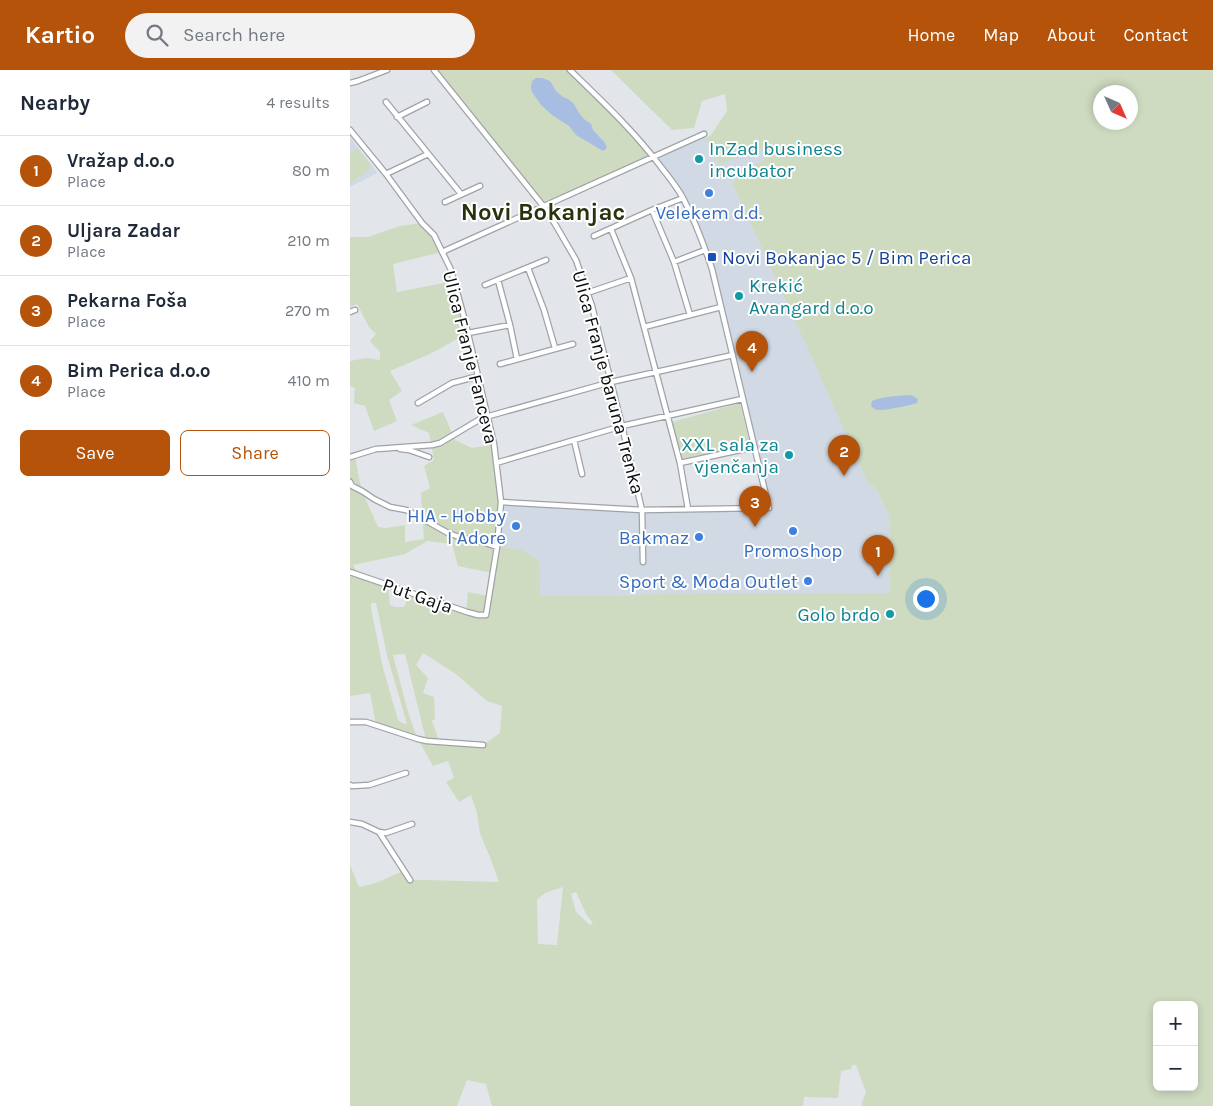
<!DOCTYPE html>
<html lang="en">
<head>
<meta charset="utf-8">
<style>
	body { margin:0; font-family:Karla,sans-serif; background:#f2f2f3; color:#1f2937 }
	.controls { position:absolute; right:15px; bottom:15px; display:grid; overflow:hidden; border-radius:8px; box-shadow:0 2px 8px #0003 }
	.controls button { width:45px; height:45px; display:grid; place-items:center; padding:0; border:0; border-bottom:1px solid #e0e1e3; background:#fff; color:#1f2937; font:25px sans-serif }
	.compass { position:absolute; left:743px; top:15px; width:45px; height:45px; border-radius:50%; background:#fff; box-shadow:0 2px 8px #0003; rotate:135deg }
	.you { position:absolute; left:575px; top:528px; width:18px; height:18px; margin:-12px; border:4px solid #fff; border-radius:50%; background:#1a73e8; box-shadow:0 0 0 8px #1a73e833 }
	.badge { display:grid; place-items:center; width:32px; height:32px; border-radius:50%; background:#b45309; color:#fff; font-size:16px; font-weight:700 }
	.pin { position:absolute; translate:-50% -41px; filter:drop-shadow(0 1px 2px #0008) }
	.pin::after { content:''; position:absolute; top:26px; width:18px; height:15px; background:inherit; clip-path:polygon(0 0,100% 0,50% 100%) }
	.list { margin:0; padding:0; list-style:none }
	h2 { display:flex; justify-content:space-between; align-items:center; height:65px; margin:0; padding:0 20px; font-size:21px }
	h2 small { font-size:16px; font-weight:400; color:#747a83 }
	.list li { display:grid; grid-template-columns:32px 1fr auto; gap:15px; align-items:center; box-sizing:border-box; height:70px; padding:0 20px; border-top:1px solid #e0e1e3 }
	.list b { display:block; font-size:19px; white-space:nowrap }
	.list p { margin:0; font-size:16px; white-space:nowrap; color:#747a83 }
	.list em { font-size:16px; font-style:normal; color:#747a83 }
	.actions { display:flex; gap:10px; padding:15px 20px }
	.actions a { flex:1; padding:11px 0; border:1px solid #b45309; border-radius:8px; text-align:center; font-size:18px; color:#b45309 }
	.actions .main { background:#b45309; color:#fff }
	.icon { flex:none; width:28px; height:28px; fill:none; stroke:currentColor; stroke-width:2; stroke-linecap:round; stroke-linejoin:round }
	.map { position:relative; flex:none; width:863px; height:1036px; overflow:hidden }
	header { display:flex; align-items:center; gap:30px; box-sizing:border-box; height:70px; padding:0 25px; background:#b45309; color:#fff }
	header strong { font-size:24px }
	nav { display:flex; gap:28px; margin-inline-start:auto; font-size:18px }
	.search { width:350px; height:45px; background:#f2f2f3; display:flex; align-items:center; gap:12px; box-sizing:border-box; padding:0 18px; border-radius:28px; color:#747a83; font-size:19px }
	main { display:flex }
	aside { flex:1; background:#fff }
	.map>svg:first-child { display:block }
	.built { fill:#d0d9e4 }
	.green { fill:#cedbc0; fill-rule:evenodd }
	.water { fill:#a7bde1 }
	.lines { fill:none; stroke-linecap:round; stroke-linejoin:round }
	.street-casing { stroke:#9fa3a7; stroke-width:7 }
	.street { stroke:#fff; stroke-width:4.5 }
	.culture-dot { fill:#0f9aa8; stroke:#fff; stroke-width:2 }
	.shop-dot { fill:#3f7fe0; stroke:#fff; stroke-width:2 }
	.transit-dot { fill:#1a4fb4; stroke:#fff; stroke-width:2 }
	.labels { text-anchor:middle; stroke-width:4; stroke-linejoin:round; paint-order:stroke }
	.culture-label { font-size:19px; fill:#0d838f; stroke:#fff; text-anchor:start }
	.shop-label { font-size:19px; fill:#366cbe; stroke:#fff; text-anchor:end }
	.transit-label { font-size:19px; fill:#164399; stroke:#fff; text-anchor:start }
	.street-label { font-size:19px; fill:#0a0c0d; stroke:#fff }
	.district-label { font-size:24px; font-weight:bold; fill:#28320c; stroke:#fff }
</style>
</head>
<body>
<header>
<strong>Kartio</strong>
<div class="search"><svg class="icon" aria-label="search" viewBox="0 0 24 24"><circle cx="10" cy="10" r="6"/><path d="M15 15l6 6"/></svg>Search here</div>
<nav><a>Home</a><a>Map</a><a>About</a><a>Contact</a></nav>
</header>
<main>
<aside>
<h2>Nearby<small>4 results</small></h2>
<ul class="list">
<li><span class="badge">1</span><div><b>Vražap d.o.o</b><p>Place</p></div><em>80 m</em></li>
<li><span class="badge">2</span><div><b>Uljara Zadar</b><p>Place</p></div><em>210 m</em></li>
<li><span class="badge">3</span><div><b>Pekarna Foša</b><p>Place</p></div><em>270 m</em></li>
<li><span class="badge">4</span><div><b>Bim Perica d.o.o</b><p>Place</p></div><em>410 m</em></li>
</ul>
<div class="actions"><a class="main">Save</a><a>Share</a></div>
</aside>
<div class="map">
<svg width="863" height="1036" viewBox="0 0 863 1036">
	<rect width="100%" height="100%" fill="#e2e6ea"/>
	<path class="built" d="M354 64 369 94 413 78 414 89 382 113 492 352 540 447V524H305L266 526H189V491L174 481 147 477 151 432 292 440 419 438 362 199 333 128 304 87Z
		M0 67 27 102V103L0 117Z"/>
	<path class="green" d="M84 0H220L303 87 194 137Z
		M261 0H863V1036H512V1032L516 1022 506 995H502L501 999 491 1001 488 1028 454 1027 453 1036H142L136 1014 117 1010 107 1036H0V795L9 817C25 814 39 808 54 800L63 810H78L149 812 140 787 130 764 127 743 121 725 109 732 96 712 104 708 98 691 83 696 68 669 76 670 55 584 43 585 58 642 66 665 49 661 37 656 34 658 26 655 20 623 0 626V387L5 385 8 403 12 421 28 457 36 458 55 455V472L74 469 71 423 80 418 74 396 84 390 79 363 61 355 93 342 105 370 122 378 144 374 151 432 147 477 168 479 174 481 189 491 190 526H266L305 524 540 523V447L525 417 518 413 459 281 382 113 414 89 413 79 369 94 356 68 361 65 377 41 375 24 352 31 344 58 322 60ZM750 22H780V52H750ZM77 471 102 474 108 496 142 503 139 526 118 522 116 541 61 523 54 537H45L40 535 38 515C25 511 9 508 3 495L55 484ZM21 533H26L37 585 57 654 52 653 48 650 33 598 21 538ZM73 583 106 604 137 631 152 636 150 663 133 675 89 671 82 651 85 649 84 627 73 623 78 608 66 595ZM213 817 207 875 188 874 187 830 195 823ZM226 822 236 844 243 853 240 855 226 842 221 824ZM807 935H844V1017H807Z
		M7 78 22 97 0 114V84Z
		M72 153 84 165 92 182 43 194 47 222 104 211 118 263 80 284 40 301 52 321 39 330 47 351 24 361 15 336 4 333 5 318 0 316V291L17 288 30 290V282L20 271 26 264 19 257 7 234 0 237V167H18L50 156Z
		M390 333 400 375 330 389 322 352Z"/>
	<path class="water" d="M186 8H192L200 11 206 21 213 27 218 29 224 34 229 43 234 49 241 54 243 60 255 73 257 78 253 81 226 65 219 56 202 45 191 35 182 22 181 17 182 11Z
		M561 325 568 329 567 333C562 335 533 341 529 340 525 340 524 339 521 336L522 331C534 326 548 326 561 325Z"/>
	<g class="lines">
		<defs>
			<path id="street" d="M84 0 194 137 205 154 226 190 242 236 272 356 292 440 293 492
				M0 13 8 11 37 0
				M36 32 111 124
				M47 47 77 32
				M0 60 36 104 72 153 84 165 101 200 115 251 144 374 151 432 147 477 136 545H128L117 542 0 502
				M36 104 78 84
				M95 132 130 116
				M302 140 324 192 340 245
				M261 159 281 208 330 393 338 439
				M244 166 302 140 333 128
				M92 182 354 64
				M324 192 355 180
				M178 198 194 240 205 278
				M148 210 160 255 167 289
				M135 215 196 190
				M237 223 281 208
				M0 242 5 240
				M294 257 371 237
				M118 263 160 255
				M150 294 223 274
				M68 333 102 313 129 306
				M224 370 232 404
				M40 378 82 375 90 373 132 348 261 312 383 285
				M50 379 59 380 79 387
				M0 387 26 379 42 378
				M146 393 272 356 392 329
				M330 393 404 377
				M0 412 2 416 12 421 24 429 40 437 56 440 66 445 98 463 112 468 130 471 147 477
				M151 432 292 440 419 438 362 199C354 175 345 151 333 128 327 117 319 107 311 97 285 62 252 31 220 0
				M0 652H16L68 669 77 671 133 675
				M0 715 2 716 19 715 56 703
				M0 752 12 754 29 762 36 763 62 754
				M29 762 60 810"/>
		</defs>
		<use href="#street" class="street-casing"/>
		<use href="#street" class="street"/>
	</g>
	<g class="culture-dot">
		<circle cx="349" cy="89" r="5"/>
		<circle cx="389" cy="226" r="5"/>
		<circle cx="439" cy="385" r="5"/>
		<circle cx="540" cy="544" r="5"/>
	</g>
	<g class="shop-dot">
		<circle cx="359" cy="123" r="5"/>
		<circle cx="166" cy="456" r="5"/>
		<circle cx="443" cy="461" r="5"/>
		<circle cx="349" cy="467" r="5"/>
		<circle cx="458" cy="511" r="5"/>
	</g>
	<rect class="transit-dot" x="357" y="182" width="10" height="10" rx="2.5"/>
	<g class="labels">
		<g class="culture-label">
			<text x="359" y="85">InZad business<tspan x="359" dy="22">incubator</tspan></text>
			<text x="399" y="222">Krekić<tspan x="399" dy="22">Avangard d.o.o</tspan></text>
			<text x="429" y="381" text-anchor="end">XXL sala za<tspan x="429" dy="22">vjenčanja</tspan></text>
			<text x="530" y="551" text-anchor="end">Golo brdo</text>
		</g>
		<g class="shop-label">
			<text x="359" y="149" text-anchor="middle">Velekem d.d.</text>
			<text x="156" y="452">HIA - Hobby<tspan x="156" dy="22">I Adore</tspan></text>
			<text x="339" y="474">Bakmaz</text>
			<text x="443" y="487" text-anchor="middle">Promoshop</text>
			<text x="448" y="518">Sport &amp; Moda Outlet</text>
		</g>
		<g class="transit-label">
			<text x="372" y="194">Novi Bokanjac 5 / Bim Perica</text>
		</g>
		<g class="street-label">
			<text transform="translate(121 287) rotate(76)" y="7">Ulica Franje Fanceva</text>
			<text transform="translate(259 312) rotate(75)" y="7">Ulica Franje baruna Trenka</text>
			<text transform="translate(68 525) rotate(19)" y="7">Put Gaja</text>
		</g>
		<g class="district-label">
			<text x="193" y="150">Novi Bokanjac</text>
		</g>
	</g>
</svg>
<div class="controls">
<button>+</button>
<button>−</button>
</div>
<svg class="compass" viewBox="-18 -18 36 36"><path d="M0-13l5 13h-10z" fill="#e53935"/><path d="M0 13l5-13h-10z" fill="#747a83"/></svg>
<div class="you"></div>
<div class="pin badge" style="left:528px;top:506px">1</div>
<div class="pin badge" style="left:494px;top:406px">2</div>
<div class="pin badge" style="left:405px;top:457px">3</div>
<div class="pin badge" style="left:402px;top:302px">4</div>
</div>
</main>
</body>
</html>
